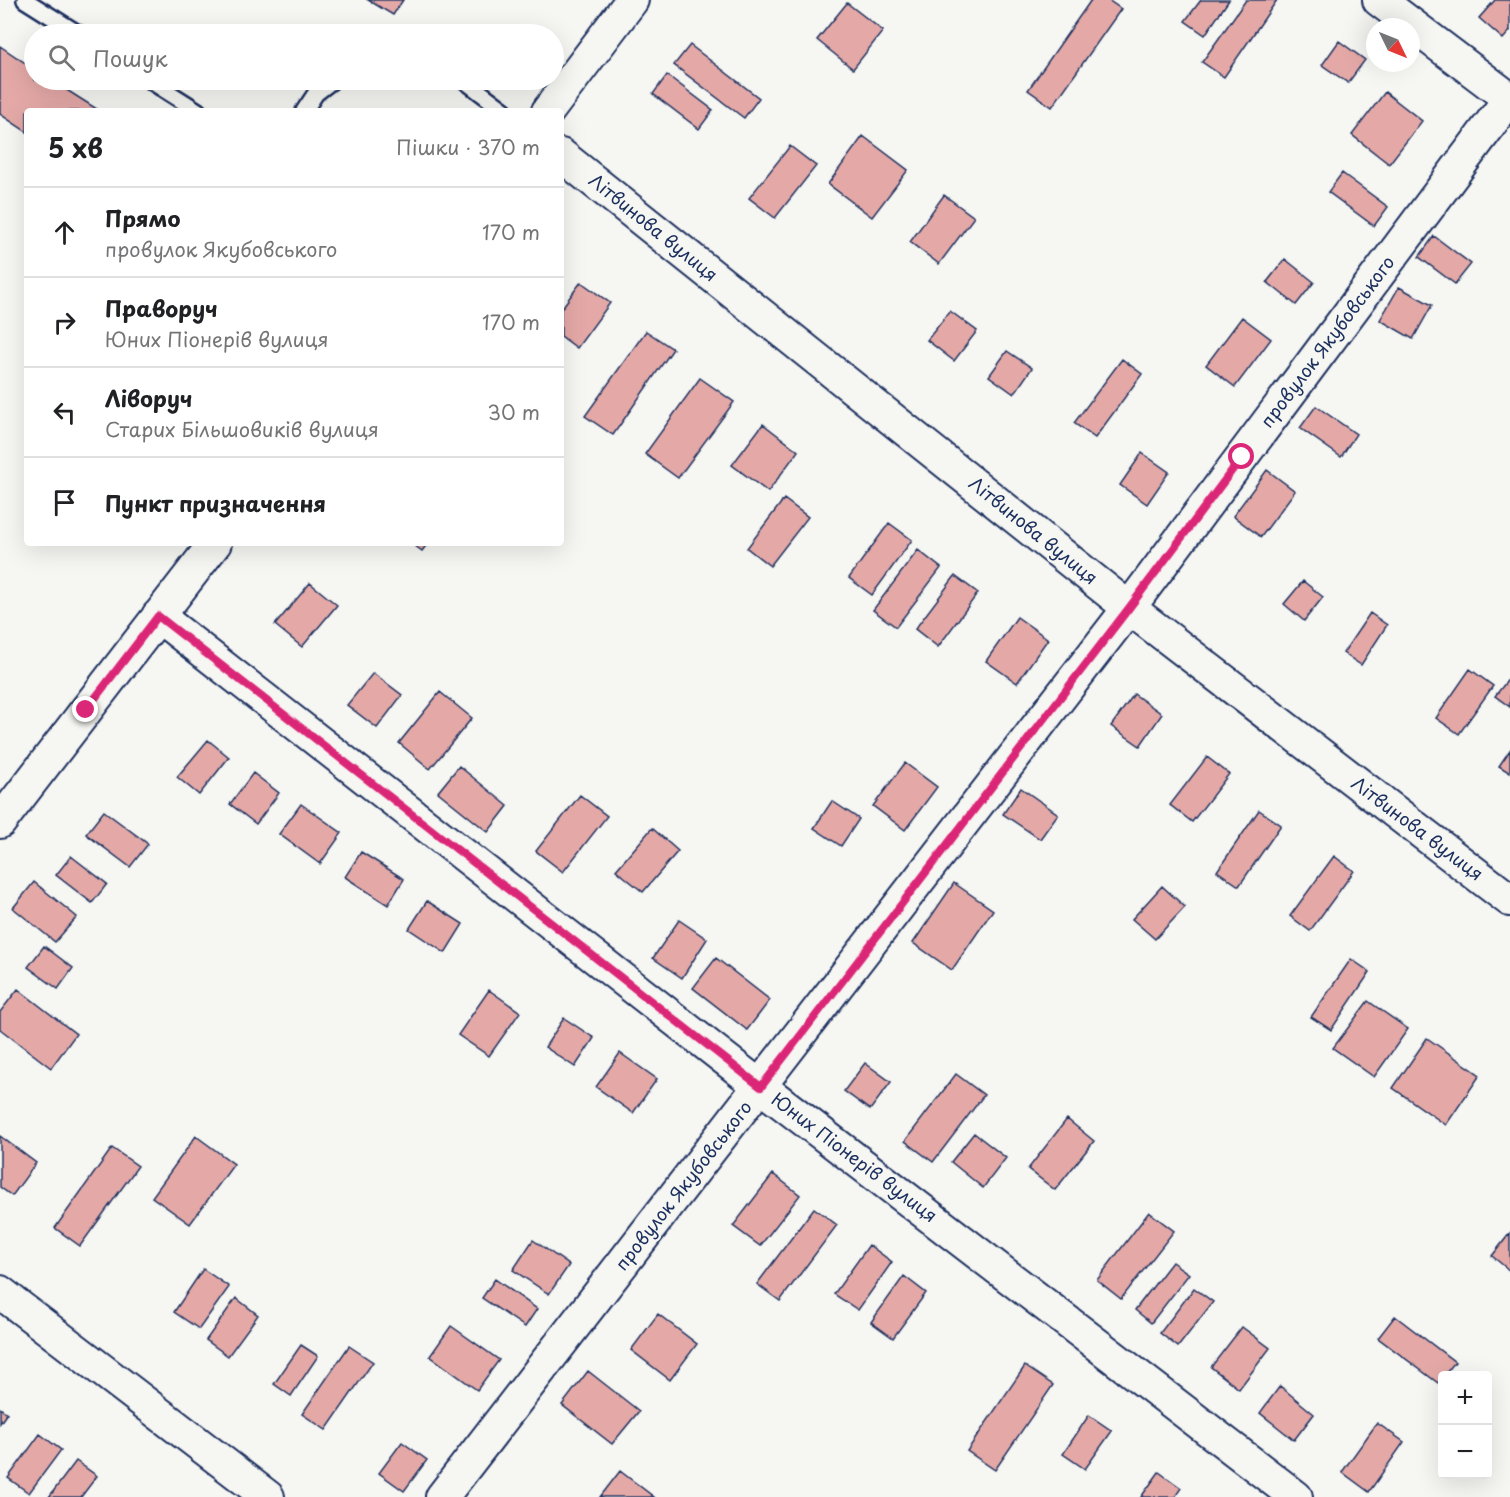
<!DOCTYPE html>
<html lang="uk">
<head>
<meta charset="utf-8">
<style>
	body { margin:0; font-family:"Playpen Sans",sans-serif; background:#f6f6f6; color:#202124 }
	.controls { position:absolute; right:18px; bottom:18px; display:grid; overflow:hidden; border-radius:6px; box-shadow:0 6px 24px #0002 }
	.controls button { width:54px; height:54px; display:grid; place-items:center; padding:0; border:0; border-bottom:2px solid #e0e0e0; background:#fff; color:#202124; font:30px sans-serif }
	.compass { position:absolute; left:1366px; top:18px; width:54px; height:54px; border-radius:50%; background:#fff; box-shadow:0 6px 24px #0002; rotate:133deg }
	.stop { position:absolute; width:18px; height:18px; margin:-14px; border:4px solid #db2777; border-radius:50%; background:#fff }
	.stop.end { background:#db2777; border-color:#fff; box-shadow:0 2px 6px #0008 }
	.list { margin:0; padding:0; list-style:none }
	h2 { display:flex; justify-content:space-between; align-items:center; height:78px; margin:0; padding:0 24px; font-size:26px }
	h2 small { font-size:20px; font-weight:400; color:#757577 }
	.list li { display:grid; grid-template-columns:39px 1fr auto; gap:18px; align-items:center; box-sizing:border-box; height:90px; padding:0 24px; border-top:2px solid #e0e0e0 }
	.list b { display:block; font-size:22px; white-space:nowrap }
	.list p { margin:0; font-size:20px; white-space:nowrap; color:#757577 }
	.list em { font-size:20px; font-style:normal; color:#757577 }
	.icon { flex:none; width:33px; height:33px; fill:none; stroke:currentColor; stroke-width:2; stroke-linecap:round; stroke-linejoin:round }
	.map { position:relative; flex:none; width:1510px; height:1497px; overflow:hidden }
	.search { position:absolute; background:#fff; box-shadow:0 6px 24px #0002; left:24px; top:24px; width:540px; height:66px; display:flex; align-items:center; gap:15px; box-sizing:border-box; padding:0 21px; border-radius:33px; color:#757577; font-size:22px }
	.panel { position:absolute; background:#fff; box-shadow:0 6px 24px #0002; left:24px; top:108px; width:540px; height:438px; border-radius:6px }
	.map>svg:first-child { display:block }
	.building { fill:#e4a9a7; stroke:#1b2f5e; stroke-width:1.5 }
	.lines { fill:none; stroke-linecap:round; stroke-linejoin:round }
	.service-casing { stroke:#1b2f5e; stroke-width:20 }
	.minor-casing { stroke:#1b2f5e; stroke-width:36 }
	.service { stroke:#f6f6f2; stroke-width:15 }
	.minor { stroke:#f6f6f2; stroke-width:32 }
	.route { stroke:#db2777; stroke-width:8 }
	.labels { text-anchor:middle; stroke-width:4.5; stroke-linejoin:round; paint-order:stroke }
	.street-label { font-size:18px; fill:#1b2f5e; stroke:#f6f6f2 }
</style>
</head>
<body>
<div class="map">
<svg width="1510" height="1497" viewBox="0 0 1510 1497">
	<rect width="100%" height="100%" fill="#f6f6f2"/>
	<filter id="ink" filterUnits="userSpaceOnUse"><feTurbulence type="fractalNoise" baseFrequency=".0167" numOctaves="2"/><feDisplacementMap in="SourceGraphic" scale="12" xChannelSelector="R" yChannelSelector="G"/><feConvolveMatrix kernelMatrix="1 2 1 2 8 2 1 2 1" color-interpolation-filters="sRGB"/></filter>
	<g filter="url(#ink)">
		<path class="building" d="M368 0H403L393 15Z
			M1091 0H1108L1121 9 1052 107 1028 90Z
			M1201 0H1229L1205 35 1185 21Z
			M1246 0H1277L1224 77 1202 62Z
			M1495 0H1510V31L1503 39 1479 18Z
			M847 3 883 31 853 69 817 40Z
			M1339 41 1365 60 1348 83 1322 65Z
			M690 45 759 98 744 118 674 65Z
			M0 46 34 69V80H51L100 111H27V132L0 114Z
			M667 75 713 110 699 129 653 94Z
			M1385 92 1422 121 1389 164 1352 135Z
			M863 136 908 170 872 217 828 184Z
			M790 146 816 166 775 218 749 198Z
			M1342 173 1388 207 1374 226 1328 192Z
			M944 195 974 217 939 264 910 242Z
			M1434 236 1471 264 1455 284 1419 257Z
			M1285 259 1314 282 1296 305 1267 282Z
			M581 282 610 303 577 348 561 336V309Z
			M1399 287 1432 305 1413 339 1380 320Z
			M950 311 977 331 954 361 927 340Z
			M1242 317 1271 339 1235 387 1206 365Z
			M646 331 673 349 613 435 585 416Z
			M1007 351 1032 368 1014 394 989 376Z
			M1122 359 1142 374 1095 438 1074 423Z
			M700 378 734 402 678 478 645 454Z
			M1316 406 1356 434 1341 457 1300 428Z
			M763 424 798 451 768 492 732 465Z
			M1142 453 1169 472 1147 504 1120 485Z
			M1267 470 1295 491 1261 537 1233 516Z
			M784 499 808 517 770 566 747 548Z
			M889 523 912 540 872 595 849 578Z
			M411 543H428L422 551Z
			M918 550 941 568 896 627 873 610Z
			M955 576 978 593 938 647 915 629Z
			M1303 581 1323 597 1304 621 1284 604Z
			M310 583 337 605 302 647 275 625Z
			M1370 613 1387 625 1361 665 1343 653Z
			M1017 617 1048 639 1017 683 986 661Z
			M1470 669 1493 686 1459 734 1436 718Z
			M373 673 402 695 377 728 347 705Z
			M1510 677V707L1495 696Z
			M440 692 472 718 430 769 399 743Z
			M1134 694 1162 714 1140 746 1111 726Z
			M208 740 229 757 199 795 177 777Z
			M1510 750V773L1499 766Z
			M1207 757 1229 774 1192 822 1170 805Z
			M905 763 937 787 905 830 873 806Z
			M459 766 508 806 488 832 438 792Z
			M253 773 279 793 256 824 230 804Z
			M1021 788 1058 814 1040 839 1003 814Z
			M580 795 607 816 563 872 536 851Z
			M832 801 859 819 841 846 814 828Z
			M301 804 342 833 320 864 279 834Z
			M1259 810 1281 825 1239 886 1217 871Z
			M104 811 148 844 130 867 86 834Z
			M652 828 678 851 643 892 616 870Z
			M361 852 404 879 388 905 345 877Z
			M71 856 107 884 92 903 56 875Z
			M1334 856 1354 871 1310 931 1290 916Z
			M34 882 77 917 55 942 13 908Z
			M954 883 993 910 952 970 913 943Z
			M1162 886 1185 907 1155 939 1132 919Z
			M427 901 463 924 445 953 409 929Z
			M679 920 707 939 682 978 653 958Z
			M44 946 73 968 58 989 28 967Z
			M716 958 770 1000 747 1030 693 988Z
			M1351 959 1370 972 1331 1030 1311 1017Z
			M18 989 76 1034 51 1068 0 1029V1012Z
			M489 990 520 1012 489 1056 458 1035Z
			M1368 1001 1408 1029 1374 1077 1333 1048Z
			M564 1018 594 1038 575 1067 545 1047Z
			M1427 1038 1480 1075 1446 1125 1393 1088Z
			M620 1053 657 1079 633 1113 596 1087Z
			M865 1063 891 1082 870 1110 844 1091Z
			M956 1074 984 1095 933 1162 905 1141Z
			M1067 1119 1094 1141 1055 1190 1028 1169Z
			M974 1133 1006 1158 983 1188 951 1162Z
			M0 1136 36 1163 12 1196 0 1187Z
			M196 1136 234 1164 190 1224 152 1197Z
			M112 1148 138 1166 80 1246 55 1228Z
			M773 1174 800 1195 760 1246 733 1226Z
			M814 1208 837 1225 780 1301 757 1284Z
			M1149 1212 1174 1231 1121 1299 1097 1280Z
			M1510 1233V1271L1492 1256Z
			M533 1240 569 1265 549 1294 513 1270Z
			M869 1245 892 1262 858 1310 834 1294Z
			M1172 1262 1189 1274 1151 1323 1135 1310Z
			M203 1269 229 1287 199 1329 174 1312Z
			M904 1276 926 1293 893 1338 871 1322Z
			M495 1279 537 1309 525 1327 482 1298Z
			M1194 1288 1213 1302 1178 1347 1160 1333Z
			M236 1298 258 1315 228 1356 206 1340Z
			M658 1314 697 1344 670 1380 631 1350Z
			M1395 1316 1455 1362 1438 1383 1378 1338Z
			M451 1326 499 1360 477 1390 430 1356Z
			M1242 1327 1270 1348 1239 1389 1211 1367Z
			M301 1345 318 1356 291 1396 274 1384Z
			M349 1346 373 1362 326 1430 302 1414Z
			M1025 1366 1053 1385 995 1470 967 1451Z
			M588 1371 639 1411 612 1444 562 1405Z
			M1280 1386 1314 1414 1294 1440 1260 1413Z
			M0 1408 7 1413 0 1423Z
			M1089 1415 1112 1431 1085 1469 1063 1454Z
			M1377 1423 1404 1442 1369 1492 1342 1472Z
			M40 1434 61 1450 29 1493 8 1478Z
			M402 1442 427 1460 404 1491 379 1473Z
			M76 1461 97 1476 81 1497H49Z
			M620 1471 654 1497H600Z
			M1159 1472 1181 1488 1175 1497H1141Z"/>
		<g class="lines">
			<defs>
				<path id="service" d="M25 0 79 34
					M149 80 198 111
					M464 80 505 111
					M304 111 316 93 333 80"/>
				<path id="minor" d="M1379 0 1510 99
					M548 111 632 0
					M561 155 1129 608 1510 900
					M158 616 761 1087 1296 1497
					M0 822 215 543
					M0 1292 268 1497
					M442 1497 1129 608 1510 98"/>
			</defs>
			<use href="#service" class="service-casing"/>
			<use href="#minor" class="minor-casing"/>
			<use href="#service" class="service"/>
			<use href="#minor" class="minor"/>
		</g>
	</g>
	<g class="lines" filter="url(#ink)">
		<path class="route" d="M86 710 158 616 761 1087 1129 608 1242 457"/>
	</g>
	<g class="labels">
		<g class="street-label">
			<text transform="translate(653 228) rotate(39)" y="6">Літвинова вулиця</text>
			<text transform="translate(1328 342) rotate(-53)" y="6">провулок Якубовського</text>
			<text transform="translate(1033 531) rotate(39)" y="6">Літвинова вулиця</text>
			<text transform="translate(1417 829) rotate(37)" y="6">Літвинова вулиця</text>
			<text transform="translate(854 1158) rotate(37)" y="6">Юних Піонерів вулиця</text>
			<text transform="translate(684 1186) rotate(-52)" y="6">провулок Якубовського</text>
		</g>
	</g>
</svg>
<div class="controls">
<button>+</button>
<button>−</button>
</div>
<svg class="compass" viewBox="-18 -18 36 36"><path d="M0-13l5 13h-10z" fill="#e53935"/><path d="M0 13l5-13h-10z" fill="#757577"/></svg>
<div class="stop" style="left:1242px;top:457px"></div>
<div class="stop end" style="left:86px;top:710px"></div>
<div class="search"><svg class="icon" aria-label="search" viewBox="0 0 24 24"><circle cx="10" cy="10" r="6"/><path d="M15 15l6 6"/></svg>Пошук</div>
<section class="panel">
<h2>5 хв<small>Пішки · 370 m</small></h2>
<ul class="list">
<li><svg class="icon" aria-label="ahead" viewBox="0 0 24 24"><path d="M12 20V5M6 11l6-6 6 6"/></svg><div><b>Прямо</b><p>провулок Якубовського</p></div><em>170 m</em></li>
<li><svg class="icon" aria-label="right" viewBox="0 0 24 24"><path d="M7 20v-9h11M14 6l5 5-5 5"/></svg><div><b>Праворуч</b><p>Юних Піонерів вулиця</p></div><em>170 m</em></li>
<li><svg class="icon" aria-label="left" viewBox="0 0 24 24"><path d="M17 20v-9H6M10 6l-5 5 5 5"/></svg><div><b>Ліворуч</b><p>Старих Більшовиків вулиця</p></div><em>30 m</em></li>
<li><svg class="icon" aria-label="arrive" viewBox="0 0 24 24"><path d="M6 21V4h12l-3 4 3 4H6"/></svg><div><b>Пункт призначення</b></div></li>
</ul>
</section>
</div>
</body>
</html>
